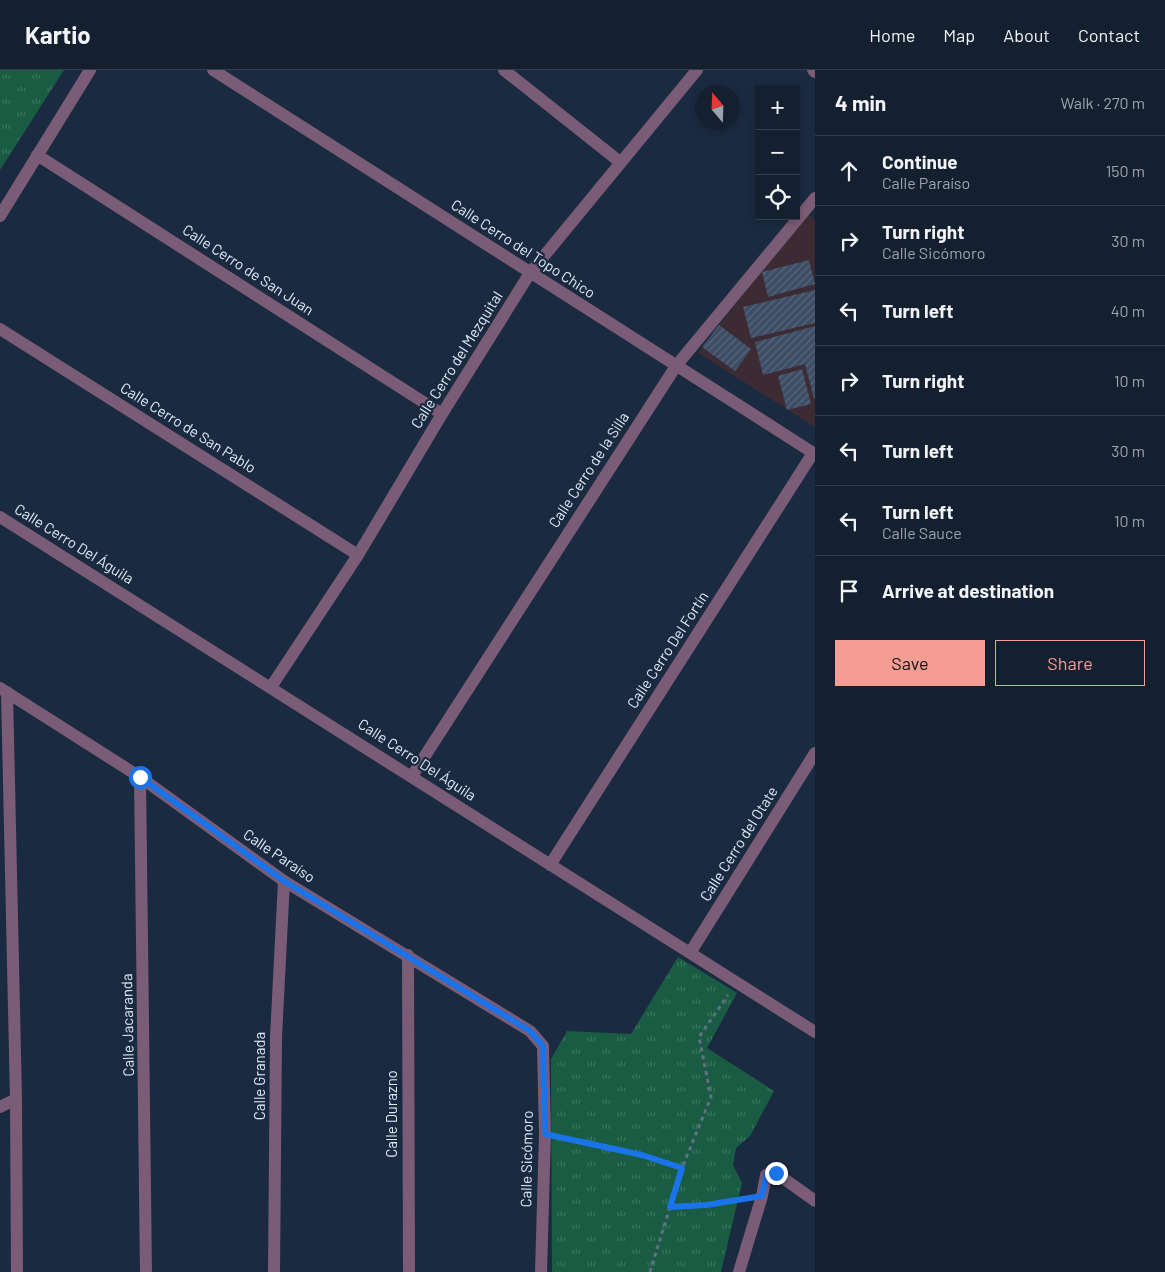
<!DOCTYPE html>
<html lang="en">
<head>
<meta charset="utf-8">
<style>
	body { margin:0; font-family:Barlow,sans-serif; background:#212d3c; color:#f1f3f6 }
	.controls { position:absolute; right:15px; top:15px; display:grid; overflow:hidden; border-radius:0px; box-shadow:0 2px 8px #0003 }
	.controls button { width:45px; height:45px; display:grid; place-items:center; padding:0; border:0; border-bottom:1px solid #333e4c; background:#142030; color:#f1f3f6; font:25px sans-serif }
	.compass { position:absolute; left:695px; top:15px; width:45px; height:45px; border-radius:50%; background:#142030; box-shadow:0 2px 8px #0003; rotate:341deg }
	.stop { position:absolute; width:15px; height:15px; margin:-11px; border:4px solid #1a73e8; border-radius:50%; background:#fff }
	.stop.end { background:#1a73e8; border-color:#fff; box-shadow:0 1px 5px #0008 }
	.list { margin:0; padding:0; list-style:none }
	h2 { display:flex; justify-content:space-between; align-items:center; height:65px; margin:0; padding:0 20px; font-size:21px }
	h2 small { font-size:16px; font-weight:400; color:#9da3ab }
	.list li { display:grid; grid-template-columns:32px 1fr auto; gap:15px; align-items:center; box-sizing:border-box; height:70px; padding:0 20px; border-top:1px solid #333e4c }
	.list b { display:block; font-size:19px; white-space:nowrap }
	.list p { margin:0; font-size:16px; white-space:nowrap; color:#9da3ab }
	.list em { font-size:16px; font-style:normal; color:#9da3ab }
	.actions { display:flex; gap:10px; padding:15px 20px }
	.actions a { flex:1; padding:11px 0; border:1px solid #f59c93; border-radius:0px; text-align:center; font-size:18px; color:#f59c93 }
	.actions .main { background:#f59c93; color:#111 }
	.icon { flex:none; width:28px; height:28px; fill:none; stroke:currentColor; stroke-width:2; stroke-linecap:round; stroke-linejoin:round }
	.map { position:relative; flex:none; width:815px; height:1202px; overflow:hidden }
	header { display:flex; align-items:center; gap:30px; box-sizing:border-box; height:70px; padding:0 25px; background:#142030; border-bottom:1px solid #333e4c }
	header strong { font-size:24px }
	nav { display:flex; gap:28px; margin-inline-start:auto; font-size:18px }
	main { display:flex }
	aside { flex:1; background:#142030 }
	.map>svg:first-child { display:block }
	.education { fill:#3d2b33 }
	.park { fill:url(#park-tufts) }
	.building { fill:url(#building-hatch) }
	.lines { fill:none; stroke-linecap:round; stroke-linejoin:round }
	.path { stroke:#627084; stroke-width:3; stroke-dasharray:4 4; stroke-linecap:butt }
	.minor { stroke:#7b5c76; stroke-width:12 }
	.route { stroke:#1a73e8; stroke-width:6 }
	.labels { text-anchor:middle; stroke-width:4.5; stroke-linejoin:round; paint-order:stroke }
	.street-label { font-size:15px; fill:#dfeaf9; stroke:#1a2a40 }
</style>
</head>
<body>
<header>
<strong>Kartio</strong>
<nav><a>Home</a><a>Map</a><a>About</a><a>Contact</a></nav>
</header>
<main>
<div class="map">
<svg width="815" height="1202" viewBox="0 0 815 1202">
	<defs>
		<pattern id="park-tufts" width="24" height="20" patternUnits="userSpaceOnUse" patternTransform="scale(1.25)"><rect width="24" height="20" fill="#195c43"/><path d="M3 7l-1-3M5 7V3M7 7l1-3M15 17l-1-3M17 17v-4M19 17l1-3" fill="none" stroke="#3a745f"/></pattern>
		<pattern id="building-hatch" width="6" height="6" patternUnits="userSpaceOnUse" patternTransform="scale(1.25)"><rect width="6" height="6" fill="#3c4d65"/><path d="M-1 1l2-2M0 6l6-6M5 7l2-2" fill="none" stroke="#58677c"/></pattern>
	</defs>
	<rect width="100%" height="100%" fill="#1a2a40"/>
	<path class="education" d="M806 142 815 150V357L698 283Z"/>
	<path class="park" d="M0 0H64L0 100Z
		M678 887 737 923 707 978 774 1021 750 1066 736 1078 733 1095 742 1113 721 1202H552L551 989 567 961 631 964Z"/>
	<path class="building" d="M809 190 815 214 768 227 762 202Z
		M815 220V253L751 268 743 237Z
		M719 255 751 279 735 301 702 277Z
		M815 256V329H814L805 294 763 305 755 272Z
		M802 299 811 334 787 340 778 306Z"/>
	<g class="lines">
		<path class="path" d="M561 1068 642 1085 682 1098
			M670 1137 706 1135 744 1129
			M650 1202 682 1098 711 1027 699 967 728 925"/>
		<path class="minor" d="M213 0 815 384
			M504 0 620 92
			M813 0 815 2
			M37 85 442 344
			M0 146 90 0
			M0 259 358 485
			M0 447 815 962
			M271 617 358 485 442 344 530 203 697 0
			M0 618 140 707 284 811 530 961 543 976 545 1064 541 1202
			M7 622 16 1029 17 1202
			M412 706 676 296 815 128
			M140 707 146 1202
			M550 795 813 383
			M690 883 815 683
			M408 885 409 1202
			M0 1037 16 1029
			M274 1202 276 967 284 811
			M739 1202 762 1126 766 1105 776 1103 815 1131"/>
	</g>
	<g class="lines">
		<path class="route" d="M140 707 284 811 530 961 543 976 545 1064 642 1085 682 1098 670 1137 706 1135 762 1126 766 1105 776 1103"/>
	</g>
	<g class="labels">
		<g class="street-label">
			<text transform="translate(523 179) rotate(33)" y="5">Calle Cerro del Topo Chico</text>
			<text transform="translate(248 200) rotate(33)" y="5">Calle Cerro de San Juan</text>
			<text transform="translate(457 290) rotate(-58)" y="5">Calle Cerro del Mezquital</text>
			<text transform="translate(188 358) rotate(32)" y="5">Calle Cerro de San Pablo</text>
			<text transform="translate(589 400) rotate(-57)" y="5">Calle Cerro de la Silla</text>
			<text transform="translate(74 474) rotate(32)" y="5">Calle Cerro Del Águila</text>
			<text transform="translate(668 580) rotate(-57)" y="5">Calle Cerro Del Fortín</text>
			<text transform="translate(417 690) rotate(33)" y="5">Calle Cerro Del Águila</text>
			<text transform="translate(739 774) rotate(-58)" y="5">Calle Cerro del Otate</text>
			<text transform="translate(279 786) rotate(34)" y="5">Calle Paraíso</text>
			<text transform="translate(128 955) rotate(-91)" y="5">Calle Jacaranda</text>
			<text transform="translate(260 1006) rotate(-90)" y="5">Calle Granada</text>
			<text transform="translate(392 1044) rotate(-90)" y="5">Calle Durazno</text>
			<text transform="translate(527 1089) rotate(-89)" y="5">Calle Sicómoro</text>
		</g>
	</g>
</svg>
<div class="controls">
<button>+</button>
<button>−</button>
<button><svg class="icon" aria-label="locate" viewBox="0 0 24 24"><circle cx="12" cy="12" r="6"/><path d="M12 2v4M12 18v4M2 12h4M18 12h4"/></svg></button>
</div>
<svg class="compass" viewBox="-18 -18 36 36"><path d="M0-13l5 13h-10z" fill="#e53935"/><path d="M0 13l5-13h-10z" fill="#9da3ab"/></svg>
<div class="stop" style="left:140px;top:707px"></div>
<div class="stop end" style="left:776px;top:1103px"></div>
</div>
<aside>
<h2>4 min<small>Walk · 270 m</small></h2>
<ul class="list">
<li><svg class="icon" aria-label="ahead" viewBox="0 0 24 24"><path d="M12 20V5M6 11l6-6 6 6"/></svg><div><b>Continue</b><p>Calle Paraíso</p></div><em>150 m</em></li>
<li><svg class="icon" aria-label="right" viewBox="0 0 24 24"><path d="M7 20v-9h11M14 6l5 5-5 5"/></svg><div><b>Turn right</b><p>Calle Sicómoro</p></div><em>30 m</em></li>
<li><svg class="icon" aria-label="left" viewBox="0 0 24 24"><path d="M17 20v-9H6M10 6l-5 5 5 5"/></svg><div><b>Turn left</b></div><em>40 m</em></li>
<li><svg class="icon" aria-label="right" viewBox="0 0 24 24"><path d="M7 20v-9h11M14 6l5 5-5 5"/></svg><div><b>Turn right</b></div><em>10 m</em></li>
<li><svg class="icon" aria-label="left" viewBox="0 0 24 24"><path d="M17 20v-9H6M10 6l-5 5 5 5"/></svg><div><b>Turn left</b></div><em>30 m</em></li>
<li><svg class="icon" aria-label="left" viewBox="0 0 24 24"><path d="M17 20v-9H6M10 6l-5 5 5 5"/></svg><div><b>Turn left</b><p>Calle Sauce</p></div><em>10 m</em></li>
<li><svg class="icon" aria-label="arrive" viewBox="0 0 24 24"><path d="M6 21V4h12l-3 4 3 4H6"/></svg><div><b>Arrive at destination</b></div></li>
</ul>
<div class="actions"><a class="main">Save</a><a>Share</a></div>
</aside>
</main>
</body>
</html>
